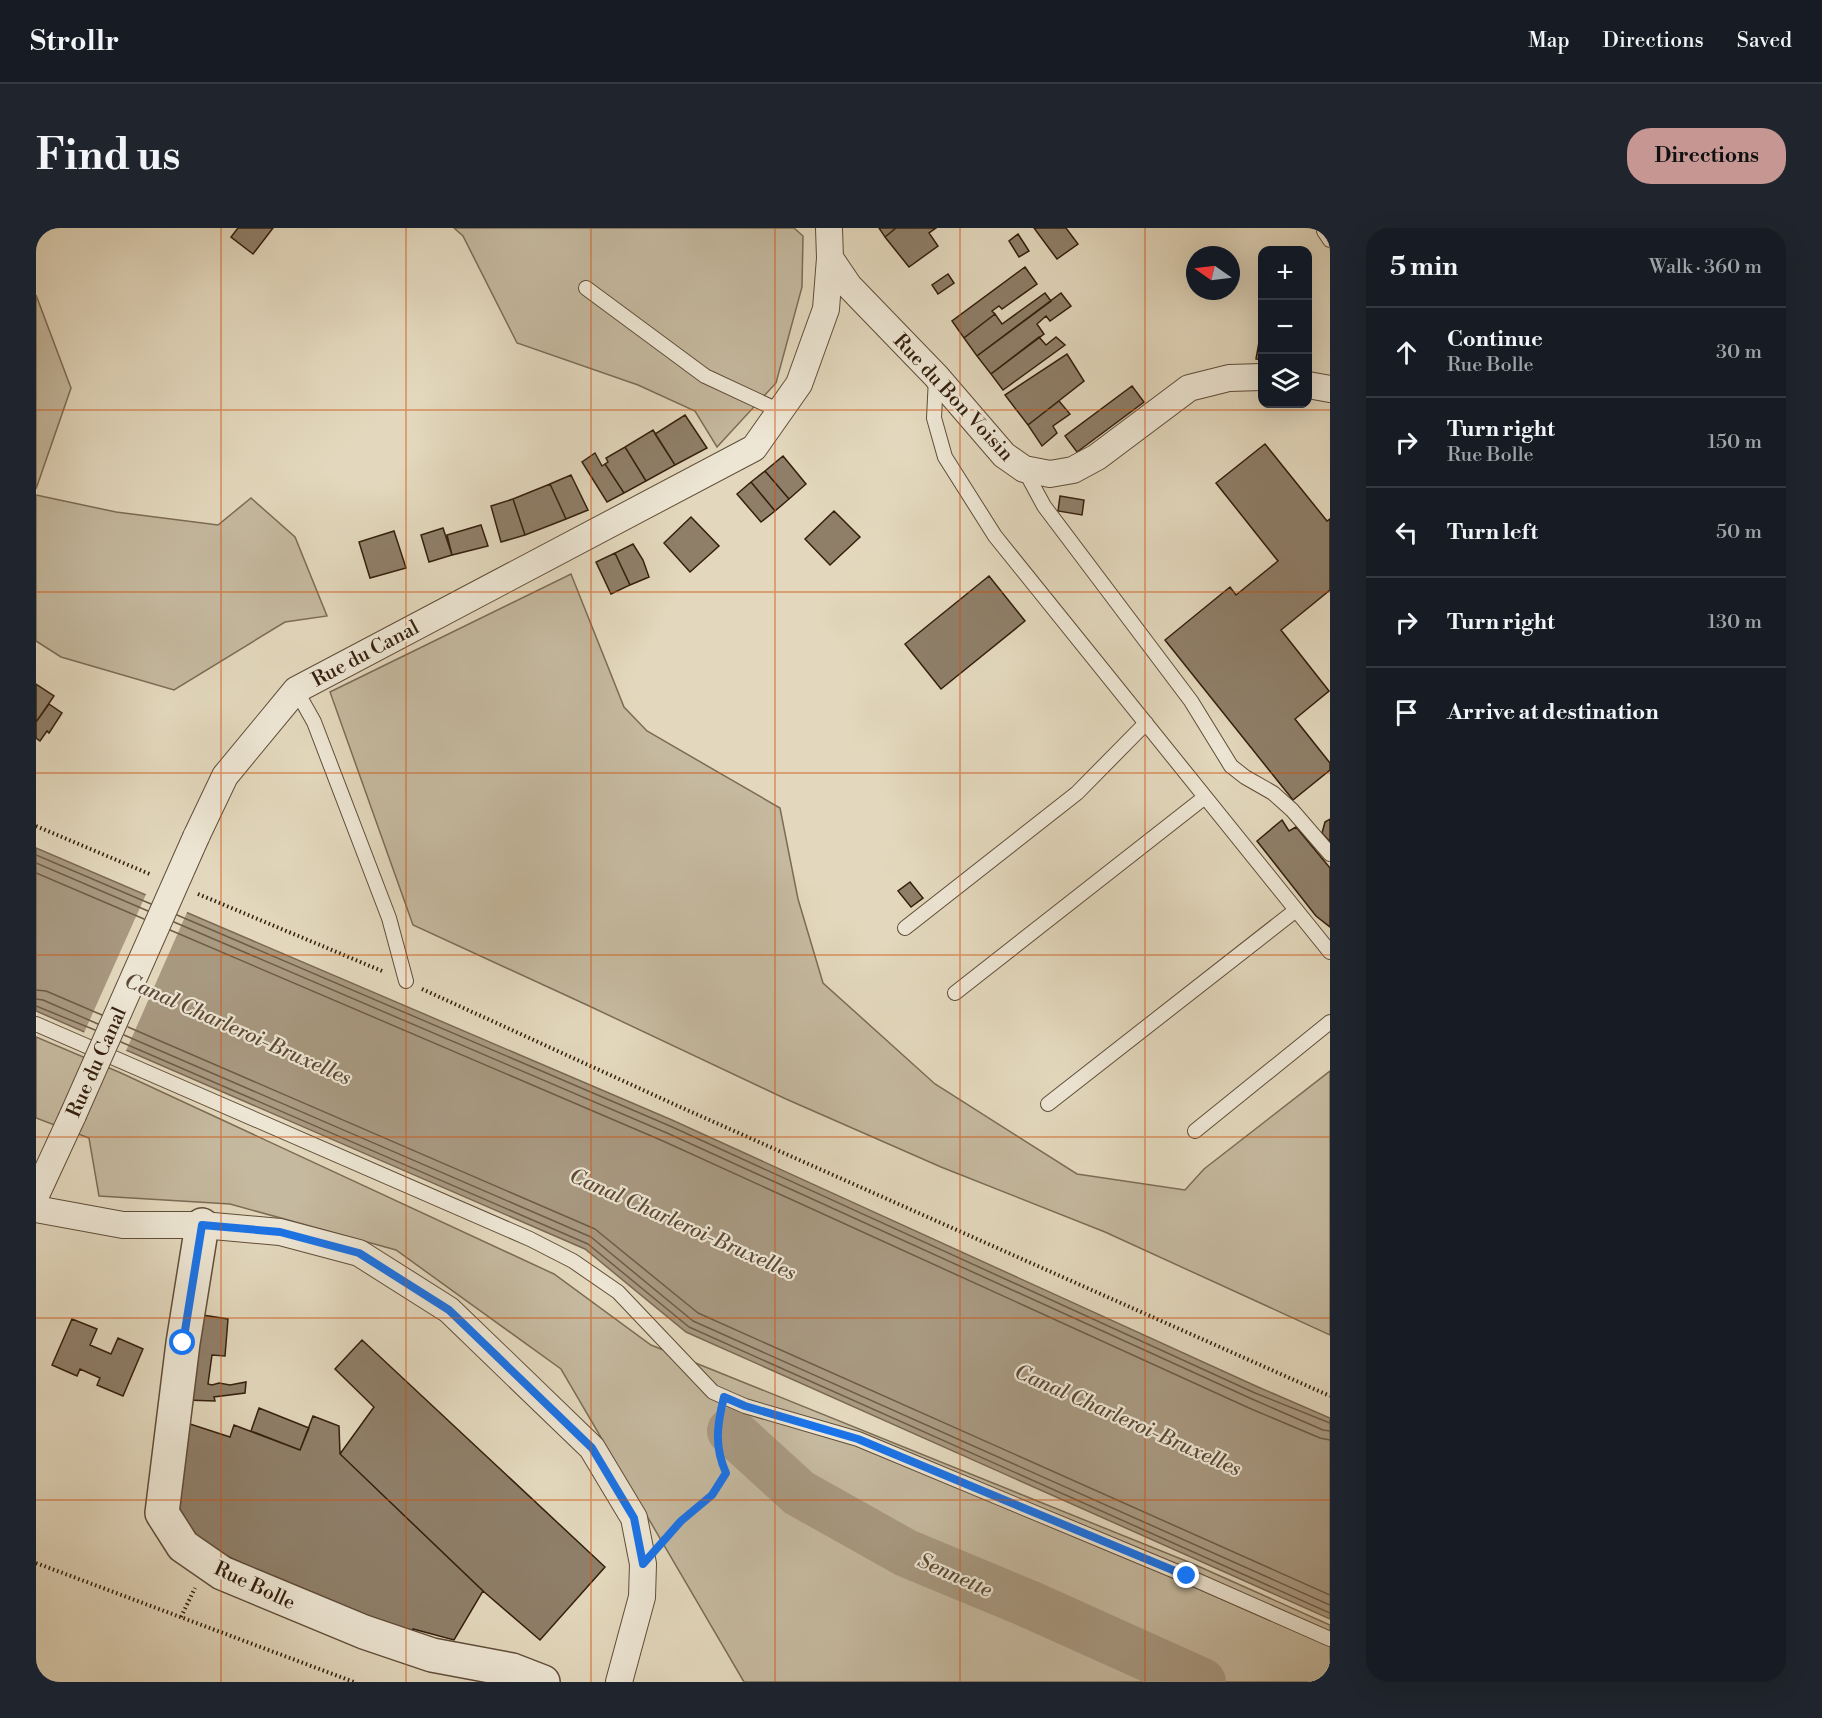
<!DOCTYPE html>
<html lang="en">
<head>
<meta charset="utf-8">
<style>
	body { margin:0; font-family:"Libre Bodoni",serif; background:#20242c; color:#f1f3f6 }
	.controls { position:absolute; right:18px; top:18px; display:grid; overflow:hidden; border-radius:12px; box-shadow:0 6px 24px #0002 }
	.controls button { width:54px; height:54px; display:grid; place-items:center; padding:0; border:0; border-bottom:2px solid #363941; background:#171b24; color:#f1f3f6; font:30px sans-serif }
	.compass { position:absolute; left:1150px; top:18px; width:54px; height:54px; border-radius:50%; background:#171b24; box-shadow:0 6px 24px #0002; rotate:284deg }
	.stop { position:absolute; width:18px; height:18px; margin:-14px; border:4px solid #1a73e8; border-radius:50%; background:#fff }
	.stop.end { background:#1a73e8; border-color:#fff; box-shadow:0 2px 6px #0008 }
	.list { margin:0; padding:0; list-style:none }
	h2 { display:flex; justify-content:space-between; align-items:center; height:78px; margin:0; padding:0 24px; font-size:26px }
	h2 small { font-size:20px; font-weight:400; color:#9ea1a6 }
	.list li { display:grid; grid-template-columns:39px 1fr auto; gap:18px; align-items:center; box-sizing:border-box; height:90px; padding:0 24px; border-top:2px solid #363941 }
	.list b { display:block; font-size:22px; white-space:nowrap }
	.list p { margin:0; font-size:20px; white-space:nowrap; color:#9ea1a6 }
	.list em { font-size:20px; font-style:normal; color:#9ea1a6 }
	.icon { flex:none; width:33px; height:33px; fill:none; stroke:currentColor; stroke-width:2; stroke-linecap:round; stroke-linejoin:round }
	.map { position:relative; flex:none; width:1294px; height:1454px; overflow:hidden; border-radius:24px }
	header { display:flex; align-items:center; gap:36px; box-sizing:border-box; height:84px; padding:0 30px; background:#171b24; border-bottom:2px solid #363941 }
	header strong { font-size:28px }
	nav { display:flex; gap:33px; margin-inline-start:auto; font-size:21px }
	.intro { display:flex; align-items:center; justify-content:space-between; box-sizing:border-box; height:144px; padding:0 36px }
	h1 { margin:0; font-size:42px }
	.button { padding:15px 27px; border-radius:24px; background:#c59692; color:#111; font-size:21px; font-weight:700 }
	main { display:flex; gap:36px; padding:0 36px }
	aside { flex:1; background:#171b24; border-radius:24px; box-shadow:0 6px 24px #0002 }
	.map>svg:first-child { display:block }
	.green { fill:#c5b99f; stroke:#7c6c56; stroke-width:1.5 }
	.water { fill:#a89981; stroke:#7a6853; stroke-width:1.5 }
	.pier { fill:#e3d8bd }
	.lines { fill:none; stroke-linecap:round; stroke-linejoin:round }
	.shore { stroke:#6e5c47; stroke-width:1.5 }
	.river { stroke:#a89981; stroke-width:48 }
	.building { fill:#8f7f69; stroke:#341f0d; stroke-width:1.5 }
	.service-casing { stroke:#604d39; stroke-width:16 }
	.minor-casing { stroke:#604d39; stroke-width:28 }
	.tertiary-casing { stroke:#604d39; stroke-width:36 }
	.path { stroke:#341f0d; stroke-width:4; stroke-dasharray:1.5 3; stroke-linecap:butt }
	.service { stroke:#ede6d4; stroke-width:14 }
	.minor { stroke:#ede6d4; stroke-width:26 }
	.tertiary { stroke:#ede6d4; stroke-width:33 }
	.minor-bridge-casing { stroke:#604d39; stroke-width:28; stroke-linecap:butt }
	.minor-bridge { stroke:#ede6d4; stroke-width:26 }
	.route { stroke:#1a73e8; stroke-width:8 }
	.grid { fill:none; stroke:#cd500c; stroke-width:1.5; stroke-opacity:0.55 }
	.labels { text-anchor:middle; stroke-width:4.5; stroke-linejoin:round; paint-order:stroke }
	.street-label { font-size:20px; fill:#341f0d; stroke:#ede6d4 }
	.water-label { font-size:21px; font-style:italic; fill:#5d4a36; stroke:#ede6d4 }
</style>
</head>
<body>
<header>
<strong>Strollr</strong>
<nav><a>Map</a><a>Directions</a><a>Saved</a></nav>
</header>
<div class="intro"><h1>Find us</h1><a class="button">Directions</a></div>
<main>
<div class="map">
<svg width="1294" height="1454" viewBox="0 0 1294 1454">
	<rect width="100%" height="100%" fill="#e3d8bd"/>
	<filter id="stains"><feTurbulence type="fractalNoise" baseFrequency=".00333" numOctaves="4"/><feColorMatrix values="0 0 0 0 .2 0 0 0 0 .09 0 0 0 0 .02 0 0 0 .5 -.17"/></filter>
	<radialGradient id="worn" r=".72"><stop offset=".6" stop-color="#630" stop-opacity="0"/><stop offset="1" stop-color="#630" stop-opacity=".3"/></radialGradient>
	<path class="green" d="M418 0H758L767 8 766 59 740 155 681 219 659 183 602 157 481 115 427 8Z
		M0 67 35 160 0 261Z
		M0 267 80 284 182 297 215 270 259 309 291 388 249 394 138 462 25 429 0 413Z
		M535 346 588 479 611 503 744 580 762 671 787 755 899 856 1041 946 1149 962 1168 941 1294 843V1107L1069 1004 905 939 750 871 551 777 377 697 294 464Z
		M0 809 85 845 518 1046 615 1117 1155 1335 1294 1397V1454H708L525 1141 360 1022 194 976 63 968 53 910 0 890Z"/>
	<path class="water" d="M0 620 636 892 1222 1159 1294 1190V1391L650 1104 549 1021 0 783Z"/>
	<path class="pier" d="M111 664 152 682 89 825 47 807Z"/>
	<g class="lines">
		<path class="shore" d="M0 627 115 676
			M0 635 112 683
			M0 645 108 691
			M141 687 634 898 1219 1165 1294 1195
			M138 694 631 905 1216 1171 1287 1202 1294 1203
			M134 702 627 913 1213 1180 1284 1210 1294 1212
			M0 762 10 763 66 787
			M0 771 7 772 62 796
			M0 778 59 802
			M92 799 559 1001 662 1085 1294 1367
			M88 807 555 1009 657 1093 1294 1377
			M85 814 552 1016 653 1099 1294 1385"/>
		<path class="river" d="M695 1203 763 1265 870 1325 995 1377 1166 1454"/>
	</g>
	<path class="building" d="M202 0H237L217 26 195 9Z
		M843 0H860L849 9Z
		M860 0H900L893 5 902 18 873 39 849 9Z
		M998 0H1030L1042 16 1021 31Z
		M982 6 993 23 983 29 973 13Z
		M989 39 1001 56 966 81 963 78 956 83 959 86 928 110 916 93Z
		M912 46 918 55 902 66 896 57Z
		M1009 65 1015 73 941 128 928 110 959 86 966 96Z
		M1025 65 1035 78 1014 93 1010 88 1001 96 1008 106 955 146 941 128Z
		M1003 109 1010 117 1020 109 1029 117 967 162 955 146Z
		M1223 114H1226V132L1220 131Z
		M1031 126 1048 153 992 197 969 167Z
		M1096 158 1108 174 1041 224 1029 208Z
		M1023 173 1034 186 1017 198 1021 205 1006 218 992 197Z
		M649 187 671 220 639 237 619 206Z
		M617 202 639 237 610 253 589 219Z
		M1229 216 1291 293 1294 291V362L1245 402 1293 463 1259 491 1294 535V542L1257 572 1129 412 1194 359 1200 367 1242 333 1180 255Z
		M589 219 610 253 588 265 569 236 572 234 570 230Z
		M559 225 566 238 569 236 588 265 571 274 546 234Z
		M747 228 770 256 753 271 729 243Z
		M729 243 753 271 739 283 715 254Z
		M535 247 552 282 530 291 514 256Z
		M715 254 739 283 725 294 701 266Z
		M514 256 530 291 489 307 477 271Z
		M1024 268 1048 272 1046 287 1022 283Z
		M477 271 489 307 465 314 455 278Z
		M798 283 824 309 794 337 769 311Z
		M655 289 683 318 654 344 628 315Z
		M445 297 452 318 416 327 411 307Z
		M407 300 416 327 393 334 385 307Z
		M358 303 370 340 334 350 323 314Z
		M597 316 607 332 613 349 594 357 579 325Z
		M579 325 594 357 575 366 560 334Z
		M953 348 989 393 905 461 869 416Z
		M0 456 18 468 0 494Z
		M13 476 26 485 13 505 11 503 4 513 0 510V494Z
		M1294 591V614L1286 605 1289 594Z
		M1246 592 1253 603 1260 599 1294 640V699L1280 688 1221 613Z
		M874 654 887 670 875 679 862 663Z
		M160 1086 192 1091 189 1128 176 1127 172 1156 176 1157 183 1155 194 1157 210 1154 209 1165 178 1169 179 1173 149 1172Z
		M36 1091 61 1101 54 1117 75 1126 82 1110 107 1121 87 1168 61 1157 64 1150 44 1141 41 1148 16 1137Z
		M326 1112 569 1339 504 1412 447 1363 304 1226 338 1179 299 1141Z
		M223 1180 273 1200 264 1222 215 1203Z
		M277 1188 303 1198 304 1226 447 1363 418 1412 377 1401 372 1410 164 1316 151 1306 142 1275 154 1196 194 1209 198 1197 264 1222Z"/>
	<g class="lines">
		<defs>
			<path id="service" d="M1288 3 1294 12
				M550 60 669 148 744 183
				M900 150 898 190 909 229 959 308 1294 724
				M988 241 1008 278 1155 473 1195 538 1209 549 1237 565 1256 582 1294 626
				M260 462 278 494 353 690 370 753
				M869 700 1041 565 1110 495
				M919 765 1169 569
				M0 796 494 1011 537 1033 582 1064 677 1164 709 1178 822 1211 1151 1348 1294 1411
				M1012 876 1260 682
				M1159 903 1294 794"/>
			<path id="minor" d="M794 30 813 58 900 148 968 227 988 241 1014 246 1037 242 1061 229 1153 160 1193 150 1226 149
				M1272 157 1294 161
				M160 609 189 548 260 462 718 220 763 156 790 81 794 30 793 0
				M0 967 37 887
				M0 981 87 997H166L244 1004 323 1025 413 1082 556 1220 598 1290 607 1336 606 1369 583 1454"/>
			<path id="tertiary" d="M166 997 147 1115 126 1285 147 1318 186 1345 328 1404 396 1427 476 1442 507 1454"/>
		</defs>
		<use href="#service" class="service-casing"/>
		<use href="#minor" class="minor-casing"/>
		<use href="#tertiary" class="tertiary-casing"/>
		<path class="path" d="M0 598 116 647
			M162 666 346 743
			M386 761 642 878 1294 1168
			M627 1313 645 1293 676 1267 690 1245C682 1228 679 1207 683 1188
			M0 1335 318 1454
			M145 1389 159 1360"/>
		<use href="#service" class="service"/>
		<use href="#minor" class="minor"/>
		<use href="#tertiary" class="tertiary"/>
		<defs>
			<path id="minor-bridge" d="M37 887 160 609"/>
		</defs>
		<use href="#minor-bridge" class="minor-bridge-casing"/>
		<use href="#minor-bridge" class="minor-bridge"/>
	</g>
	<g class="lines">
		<path class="route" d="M147 1115 166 997 244 1004 323 1025 413 1082 556 1220 598 1290 607 1336 645 1293 676 1267 690 1245C678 1218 681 1197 688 1169L709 1178 822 1211 1151 1348"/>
	</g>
	<path class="grid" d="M185 0V1454M370 0V1454M555 0V1454M739 0V1454M924 0V1454M1109 0V1454M0 182H1294M0 364H1294M0 545H1294M0 727H1294M0 909H1294M0 1090H1294M0 1272H1294"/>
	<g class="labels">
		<g class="street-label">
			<text transform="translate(918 169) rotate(47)" y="7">Rue du Bon Voisin</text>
			<text transform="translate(329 425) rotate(-28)" y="7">Rue du Canal</text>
			<text transform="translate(60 834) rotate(-66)" y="7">Rue du Canal</text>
			<text transform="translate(219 1357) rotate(25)" y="7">Rue Bolle</text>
		</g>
		<g class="water-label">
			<text transform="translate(202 801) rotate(24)" y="7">Canal Charleroi-Bruxelles</text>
			<text transform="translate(647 996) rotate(24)" y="7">Canal Charleroi-Bruxelles</text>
			<text transform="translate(1092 1192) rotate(24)" y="7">Canal Charleroi-Bruxelles</text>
			<text transform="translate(919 1347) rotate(24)" y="7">Sennette</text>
		</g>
	</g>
	<rect width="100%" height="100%" filter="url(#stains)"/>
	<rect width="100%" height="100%" fill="url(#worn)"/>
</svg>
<div class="controls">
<button>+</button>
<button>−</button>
<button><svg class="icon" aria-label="layers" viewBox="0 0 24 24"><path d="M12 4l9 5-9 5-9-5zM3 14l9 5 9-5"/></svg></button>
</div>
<svg class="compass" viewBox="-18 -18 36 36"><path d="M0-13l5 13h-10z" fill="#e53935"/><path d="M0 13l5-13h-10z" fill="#9ea1a6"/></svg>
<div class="stop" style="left:147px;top:1115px"></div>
<div class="stop end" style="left:1151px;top:1348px"></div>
</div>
<aside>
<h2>5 min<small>Walk · 360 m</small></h2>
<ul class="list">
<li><svg class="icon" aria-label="ahead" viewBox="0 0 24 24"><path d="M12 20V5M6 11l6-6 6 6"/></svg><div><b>Continue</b><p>Rue Bolle</p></div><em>30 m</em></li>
<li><svg class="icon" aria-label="right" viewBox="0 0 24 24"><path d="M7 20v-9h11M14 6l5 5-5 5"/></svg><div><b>Turn right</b><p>Rue Bolle</p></div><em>150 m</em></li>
<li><svg class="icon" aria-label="left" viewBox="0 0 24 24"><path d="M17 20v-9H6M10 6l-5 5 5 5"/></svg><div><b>Turn left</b></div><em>50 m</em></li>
<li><svg class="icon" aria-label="right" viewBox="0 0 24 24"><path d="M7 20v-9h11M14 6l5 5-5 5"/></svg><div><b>Turn right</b></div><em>130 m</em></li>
<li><svg class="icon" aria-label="arrive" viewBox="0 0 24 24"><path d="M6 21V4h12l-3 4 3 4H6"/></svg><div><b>Arrive at destination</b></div></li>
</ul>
</aside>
</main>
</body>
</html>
